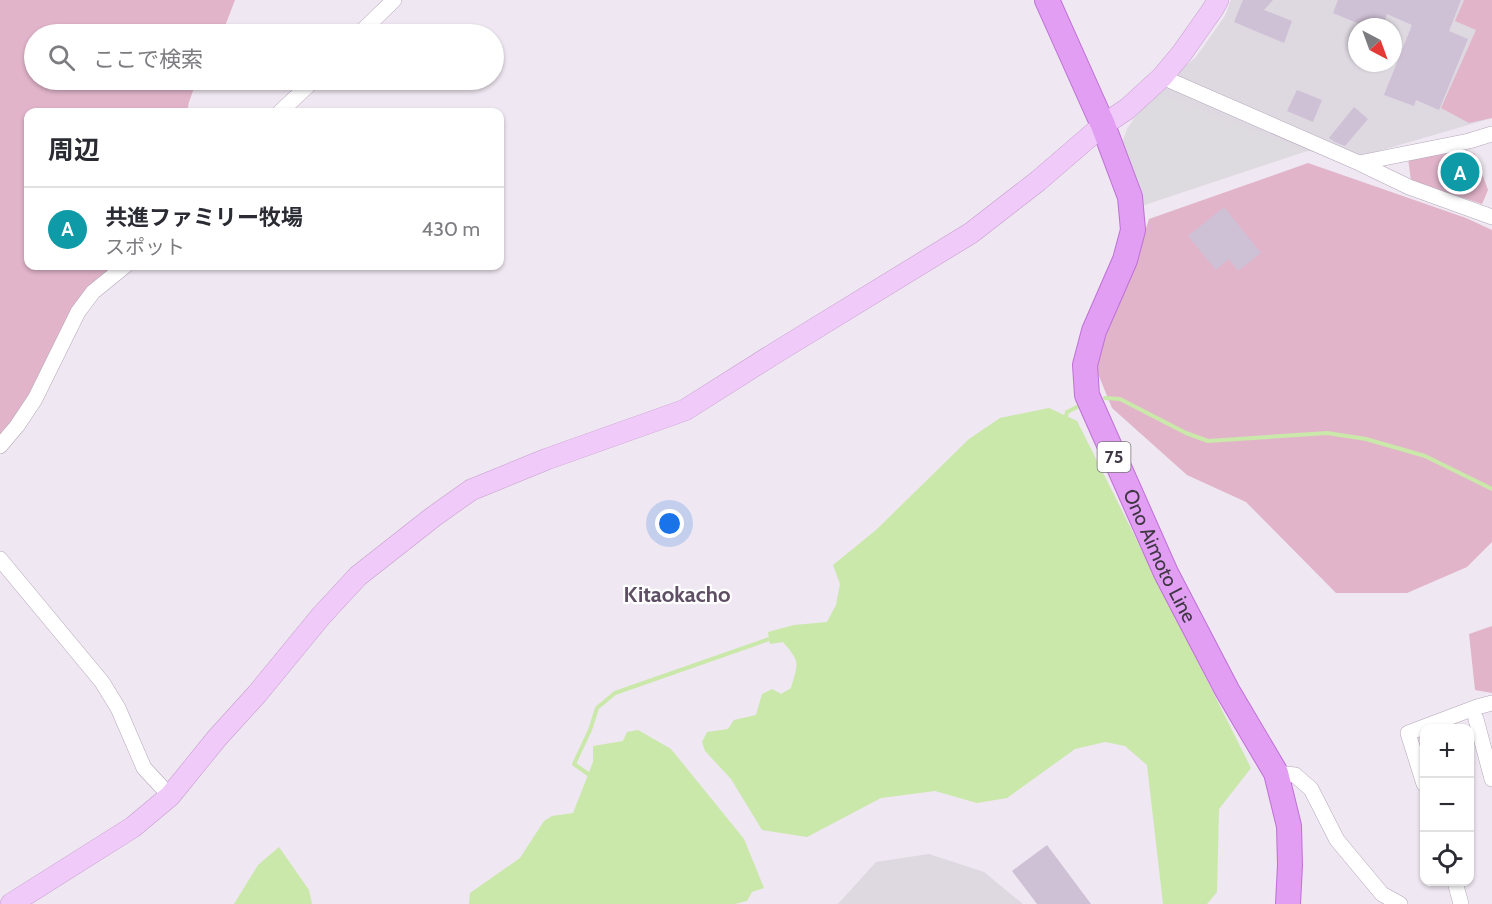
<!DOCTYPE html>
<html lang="ja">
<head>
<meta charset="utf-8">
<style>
	body { margin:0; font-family:Cabin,"Noto Sans JP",sans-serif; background:#f2f2f3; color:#2b2b33 }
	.controls { position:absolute; right:18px; bottom:18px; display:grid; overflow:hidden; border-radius:12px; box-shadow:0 2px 4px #0004 }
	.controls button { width:54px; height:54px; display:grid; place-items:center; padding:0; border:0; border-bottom:2px solid #e1e1e2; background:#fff; color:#2b2b33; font:30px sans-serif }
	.compass { position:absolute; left:1348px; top:18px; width:54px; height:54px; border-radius:50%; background:#fff; box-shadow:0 2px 4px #0004; rotate:139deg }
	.you { position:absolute; left:670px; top:524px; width:21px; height:21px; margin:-15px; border:4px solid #fff; border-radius:50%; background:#1a73e8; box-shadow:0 0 0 9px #1a73e833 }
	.badge { display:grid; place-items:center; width:39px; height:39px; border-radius:50%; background:#552de2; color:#fff; font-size:20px; font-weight:700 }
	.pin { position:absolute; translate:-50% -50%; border:3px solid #fff; box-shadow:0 2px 6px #0006 }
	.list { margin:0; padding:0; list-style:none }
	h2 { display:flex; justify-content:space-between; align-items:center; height:78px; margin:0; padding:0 24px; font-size:26px }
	h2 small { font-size:20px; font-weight:400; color:#7c7c81 }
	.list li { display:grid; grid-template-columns:39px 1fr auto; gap:18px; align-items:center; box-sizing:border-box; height:84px; padding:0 24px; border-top:2px solid #e1e1e2 }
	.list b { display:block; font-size:22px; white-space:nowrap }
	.list p { margin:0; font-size:20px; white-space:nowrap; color:#7c7c81 }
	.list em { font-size:20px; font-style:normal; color:#7c7c81 }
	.icon { flex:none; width:33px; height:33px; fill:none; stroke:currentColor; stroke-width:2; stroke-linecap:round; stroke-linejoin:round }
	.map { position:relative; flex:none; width:1492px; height:904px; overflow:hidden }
	.search { position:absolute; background:#fff; box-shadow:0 2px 4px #0004; left:24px; top:24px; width:480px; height:66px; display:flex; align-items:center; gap:15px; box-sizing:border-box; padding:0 21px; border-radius:33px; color:#7c7c81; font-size:22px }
	.panel { position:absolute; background:#fff; box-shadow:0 2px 4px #0004; left:24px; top:108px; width:480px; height:162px; border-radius:12px }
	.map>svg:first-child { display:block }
	.industrial { fill:#ded8e1; fill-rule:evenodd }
	.green { fill:#e1b4ca }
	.parking { fill:#dedbe0 }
	.water { fill:#cae8a9 }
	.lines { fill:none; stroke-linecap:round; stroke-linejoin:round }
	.stream { stroke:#cae8a9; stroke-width:4 }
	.building { fill:#cec0d5 }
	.street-casing { stroke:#b4a7b9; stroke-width:16 }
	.secondary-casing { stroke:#c59dcf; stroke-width:22 }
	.primary-casing { stroke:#bf70d6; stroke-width:26 }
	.street { stroke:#fff; stroke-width:15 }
	.secondary { stroke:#f0caf8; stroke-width:21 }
	.primary { stroke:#e19ef3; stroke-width:24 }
	.labels { text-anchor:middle; stroke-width:4.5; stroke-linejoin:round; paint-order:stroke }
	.shield { fill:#fff; stroke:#79737b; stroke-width:1.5 }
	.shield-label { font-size:18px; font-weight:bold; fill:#3f3743 }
	.street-label { font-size:20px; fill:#3f3743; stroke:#fff }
	.quarter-label { font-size:22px; font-weight:bold; fill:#5e4f65; stroke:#fff }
</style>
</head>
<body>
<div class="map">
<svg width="1492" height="904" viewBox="0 0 1492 904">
	<rect width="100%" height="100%" fill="#efe7f1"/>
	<path class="industrial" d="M1231 0H1492V118L1365 155 1307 151 1141 206 1127 129 1174 76 1196 57 1225 16ZM1357 27H1393V63H1357Z
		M929 854 984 872 1023 904H838L876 862Z"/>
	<path class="green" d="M0 0H235L222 34H34V80H197L189 102 187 112H28V266H115L0 438Z
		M1464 0H1492V118L1469 123 1441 108 1476 30 1455 21Z
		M1467 150 1475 154 1488 190 1482 204 1411 181 1408 158Z
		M1308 163 1466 218 1492 230V542L1467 567 1407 593H1336L1246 502 1187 475 1112 408 1094 364 1126 288 1149 219Z
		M1492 626V693L1475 690 1469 634Z"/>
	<path class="parking" d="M1157 93 1307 151 1141 206 1120 148 1127 129 1137 114Z"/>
	<path class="water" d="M1049 408 1077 421 1251 768 1219 809 1217 892 1207 904H1163L1147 765 1125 746 1105 742 1075 749 1007 798 977 803 935 791 881 798 807 837 762 830 731 779 705 751 702 742 707 732 728 729 734 720 756 715 762 694 772 689 781 694 791 688C798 662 801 663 783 642L770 644 768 632 794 625 827 622 836 605 840 584 833 565 876 530 969 439 1000 418Z
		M638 730 671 749 744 839 764 888 752 892 747 901 735 904H469L470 893 520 858 544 821 552 816 573 813 593 762V746L623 741 627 732Z
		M279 847 309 890 312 904H234L258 865Z"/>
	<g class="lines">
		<path class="stream" d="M1105 398 1120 399 1186 433 1208 441 1327 433 1366 439 1425 456 1492 489
			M1065 421 1067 412 1077 407
			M591 776 574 764 590 730 597 708 615 693 772 638"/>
	</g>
	<path class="building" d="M1243 0H1273L1264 10 1292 21 1284 43 1234 22Z
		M1338 0H1461L1449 31 1468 39 1439 110 1416 100 1414 106 1384 95 1412 25 1387 14 1382 27H1367L1333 13Z
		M1297 90 1322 100 1313 122 1287 111Z
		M1354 107 1368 119 1345 146 1335 142 1329 138Z
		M1224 207 1261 253 1238 271 1229 259 1216 270 1188 236Z
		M1047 845 1091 904H1037L1012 871Z"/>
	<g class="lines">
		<defs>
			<path id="street" d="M359 34 394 0
				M1162 77 1359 163 1409 187 1492 217
				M280 112 314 80
				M1359 163 1469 141 1492 134
				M0 446 17 426 35 399 78 312 93 292 125 266
				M0 559 102 682 118 708 144 768 170 796
				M1476 719 1492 779
				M1276 773 1295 775 1311 789 1337 840 1382 894 1400 904
				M1424 784 1408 733 1477 707 1492 703
				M1455 882 1461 904"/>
			<path id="secondary" d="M11 904 133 827 170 796 217 738 257 694 321 616 358 576 433 517 471 490 547 459 685 410 772 355 971 233 1038 181 1103 125 1127 109 1162 77 1182 53 1213 9 1218 0"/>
			<g id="primary">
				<path id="s1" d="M1047 0 1103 125 1130 197 1133 230 1125 260 1094 331 1085 365 1087 395 1166 573 1227 690 1276 773 1289 826 1290 865 1288 904"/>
			</g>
		</defs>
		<use href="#street" class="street-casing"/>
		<use href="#secondary" class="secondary-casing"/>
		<use href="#primary" class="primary-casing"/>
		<use href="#street" class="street"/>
		<use href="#secondary" class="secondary"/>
		<use href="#primary" class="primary"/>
	</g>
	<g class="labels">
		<rect class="shield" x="1097.5" y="442" width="33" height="30" rx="4.5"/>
		<g class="shield-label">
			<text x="1114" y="463">75</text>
		</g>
		<g class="street-label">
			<text dy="7" stroke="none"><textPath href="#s1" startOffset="597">Ono Aimoto Line</textPath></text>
		</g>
		<g class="quarter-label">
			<text x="677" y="602">Kitaokacho</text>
		</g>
	</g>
</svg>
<div class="controls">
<button>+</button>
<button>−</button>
<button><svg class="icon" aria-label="locate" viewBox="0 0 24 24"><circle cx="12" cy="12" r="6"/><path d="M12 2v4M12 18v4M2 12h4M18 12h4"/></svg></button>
</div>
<svg class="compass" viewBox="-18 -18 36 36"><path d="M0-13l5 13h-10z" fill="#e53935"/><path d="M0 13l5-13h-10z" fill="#7c7c81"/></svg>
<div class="you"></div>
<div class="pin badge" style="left:1460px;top:172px;background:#0f9aa8">A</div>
<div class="search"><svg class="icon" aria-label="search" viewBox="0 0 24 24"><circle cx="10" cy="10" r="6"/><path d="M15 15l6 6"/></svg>ここで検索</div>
<section class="panel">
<h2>周辺<small></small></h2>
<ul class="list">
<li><span class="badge" style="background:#0f9aa8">A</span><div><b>共進ファミリー牧場</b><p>スポット</p></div><em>430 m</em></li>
</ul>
</section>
</div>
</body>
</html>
